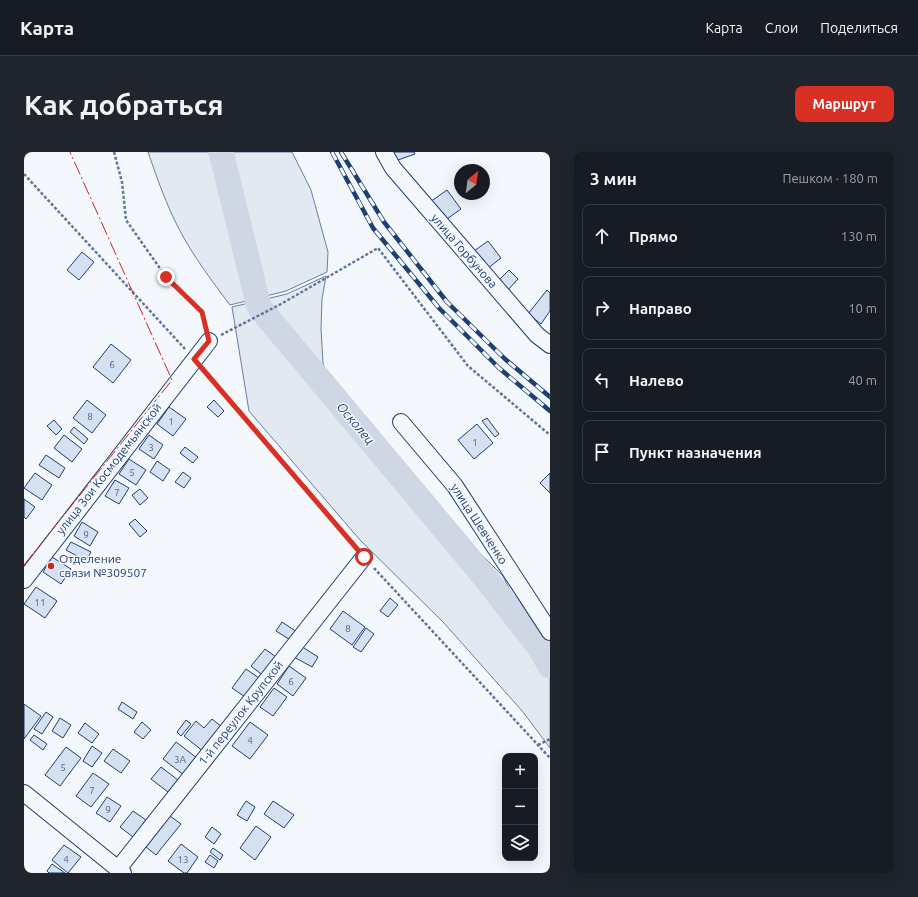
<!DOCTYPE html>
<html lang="ru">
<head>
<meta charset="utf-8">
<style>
	body { margin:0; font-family:Ubuntu,sans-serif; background:#20242c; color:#f1f3f6 }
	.controls { position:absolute; right:12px; bottom:12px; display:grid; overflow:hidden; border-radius:8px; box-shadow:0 4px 16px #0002 }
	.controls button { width:36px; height:36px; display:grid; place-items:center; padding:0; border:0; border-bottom:1px solid #363941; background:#171b24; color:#f1f3f6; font:20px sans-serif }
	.compass { position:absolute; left:430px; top:12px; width:36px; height:36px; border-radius:50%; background:#171b24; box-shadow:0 4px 16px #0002; rotate:29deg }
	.stop { position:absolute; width:12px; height:12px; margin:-9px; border:3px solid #d93025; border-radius:50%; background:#fff }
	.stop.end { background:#d93025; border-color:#fff; box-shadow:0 1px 4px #0008 }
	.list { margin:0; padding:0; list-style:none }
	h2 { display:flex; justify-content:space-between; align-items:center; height:52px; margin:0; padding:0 16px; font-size:17px }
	h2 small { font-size:13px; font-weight:400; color:#9ea1a6 }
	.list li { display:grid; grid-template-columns:26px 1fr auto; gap:12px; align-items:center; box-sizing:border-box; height:64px; margin:0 8px 8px; padding:0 8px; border:1px solid #363941; border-radius:8px }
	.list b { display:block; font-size:15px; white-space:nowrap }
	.list em { font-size:13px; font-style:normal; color:#9ea1a6 }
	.icon { flex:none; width:22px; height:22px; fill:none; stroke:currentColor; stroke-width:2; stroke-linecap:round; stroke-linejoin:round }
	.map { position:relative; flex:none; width:526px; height:721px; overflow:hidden; border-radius:8px }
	header { display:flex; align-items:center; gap:24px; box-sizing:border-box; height:56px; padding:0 20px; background:#171b24; border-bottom:1px solid #363941 }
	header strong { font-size:19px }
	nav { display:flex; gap:22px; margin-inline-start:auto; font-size:14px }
	.intro { display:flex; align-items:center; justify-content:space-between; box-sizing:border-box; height:96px; padding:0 24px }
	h1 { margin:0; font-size:28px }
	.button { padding:10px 18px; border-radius:8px; background:#d93025; color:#fff; font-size:14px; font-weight:700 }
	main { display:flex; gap:24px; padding:0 24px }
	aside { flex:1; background:#171b24; border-radius:8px; box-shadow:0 4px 16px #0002 }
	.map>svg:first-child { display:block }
	.green { fill:#e3e9f0; stroke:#687fa3 }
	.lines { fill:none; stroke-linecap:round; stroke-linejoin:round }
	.river { stroke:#cfd7e4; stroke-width:25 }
	.building { fill:#d5e0f0; stroke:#1d3f73 }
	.minor-casing { stroke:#1d3f73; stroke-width:18 }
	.path { stroke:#5e769c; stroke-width:2.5; stroke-dasharray:3 2; stroke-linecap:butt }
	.minor { stroke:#f4f7fb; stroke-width:16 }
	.rail-casing { stroke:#1d3f73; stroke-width:4.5 }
	.rail { stroke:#f4f7fb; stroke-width:3; stroke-dasharray:9; stroke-linecap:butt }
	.power { stroke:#c62828; stroke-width:1; stroke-dasharray:14 3 2 3; stroke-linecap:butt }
	.route { stroke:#d93025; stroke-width:5 }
	.poi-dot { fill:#c62828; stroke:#f4f7fb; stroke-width:1.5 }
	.labels { text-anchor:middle; stroke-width:3; stroke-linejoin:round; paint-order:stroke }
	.number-label { font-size:10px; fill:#4b6792 }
	.street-label { font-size:12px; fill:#1d3f73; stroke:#f4f7fb }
	.poi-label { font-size:12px; fill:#1d3f73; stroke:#f4f7fb; text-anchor:start }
	.water-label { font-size:13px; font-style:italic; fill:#1d3f73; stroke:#f4f7fb }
</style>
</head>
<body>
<header>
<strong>Карта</strong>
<nav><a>Карта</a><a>Слои</a><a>Поделиться</a></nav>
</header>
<div class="intro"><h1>Как добраться</h1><a class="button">Маршрут</a></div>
<main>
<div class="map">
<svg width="526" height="721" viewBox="0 0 526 721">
	<rect width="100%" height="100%" fill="#f4f7fb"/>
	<path class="green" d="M124 0H268L287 38 304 100 303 120 262 139 206 153C188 129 169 104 155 77 142 52 133 26 124 0Z
		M302 124 298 147 297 177 299 211 307 234 321 257 402 347 479 424 498 464 518 498 526 509V596L499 560 420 471 336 388 225 259 208 155 263 142Z"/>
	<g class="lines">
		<path class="river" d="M197 0 235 155 459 423 516 496 526 514"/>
	</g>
	<path class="building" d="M368 0H390L391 2 371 9Z
		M423 38 437 57 420 69 406 50Z
		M464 89 477 106 463 117 450 99Z
		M58 100 70 110 55 128 43 118Z
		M485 118 494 127 483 139 473 130Z
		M523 138 526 141V159L517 172 504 162Z
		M87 192 107 208 89 231 69 215Z
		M63 248 82 263 68 281 49 266Z
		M190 248 200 259 194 265 183 255Z
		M145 255 162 267 149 284 133 272Z
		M463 266 475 282 471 285 458 269Z
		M30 268 38 277 32 283 23 274Z
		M453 272 469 291 450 307 434 288Z
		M50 275 64 287 60 292 46 280Z
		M40 283 58 297 48 310 30 296Z
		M125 283 139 293 130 307 115 297Z
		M161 295 174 305 169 311 156 301Z
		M22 303 41 316 35 326 15 313Z
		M105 307 122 318 112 333 95 322Z
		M133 309 146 318 139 329 126 320Z
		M159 320 167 326 160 336 151 330Z
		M11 321 28 333 18 348 0 336Z
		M526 321V341L516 331Z
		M91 328 105 336 95 352 81 344Z
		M116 337 124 346 116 353 108 343Z
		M0 347 11 355 2 367 0 365Z
		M111 367 123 379 116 385 105 372Z
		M58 370 74 380 66 394 50 384Z
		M47 390 67 400 62 409 42 398Z
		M28 405 47 417 37 432 19 420Z
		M12 435 33 449 21 466 0 452Z
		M366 446 374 453 364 465 356 459Z
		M319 459 341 475 328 493 306 477Z
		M258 470 273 480 268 489 252 479Z
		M342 476 350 482 337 500 329 495Z
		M277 494 294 505 288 515 270 505Z
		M241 497 256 508 242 526 227 514Z
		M265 514 282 526 269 544 253 532Z
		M222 517 238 528 224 547 208 536Z
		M250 536 263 545 249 564 236 555Z
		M98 550 113 560 109 567 94 557Z
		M0 552 17 564 0 587Z
		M22 560 29 565 18 582 10 577Z
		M36 566 47 573 39 586 28 579Z
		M188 567 198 575 180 600 160 584 172 569 180 576Z
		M162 568 167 572 157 584 153 580Z
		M118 570 127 578 119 587 110 580Z
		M226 570 244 583 226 607 208 594Z
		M61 571 75 582 68 591 54 581Z
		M10 583 23 592 19 598 6 588Z
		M152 590 173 606 160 623 139 607Z
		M68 594 78 601 68 615 59 609Z
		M42 595 57 606 36 634 21 623Z
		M89 597 106 609 97 621 80 609Z
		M137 615 154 628 144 640 127 627Z
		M69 621 85 632 67 655 52 644Z
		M83 645 97 654 86 670 72 661Z
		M222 649 231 655 223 669 213 663Z
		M249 649 270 663 260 676 240 662Z
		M109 659 122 668 109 685 96 675Z
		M146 664 157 672 132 703 122 695Z
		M232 674 247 685 231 708 216 696Z
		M188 675 197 682 190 692 181 685Z
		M157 692 174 705 163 721H160L144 709Z
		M40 693 57 705 44 721 28 708Z
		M189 696 199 703 196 708 186 700Z
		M186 703 194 709 190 716 181 710Z
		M28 712 41 721H25L23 719Z"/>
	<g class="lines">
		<defs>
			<path id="minor" d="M360 0 369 16 513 183 526 193
				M377 270 431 334 526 480
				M0 428 185 189
				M0 641 99 721
				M94 717 340 405"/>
		</defs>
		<use href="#minor" class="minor-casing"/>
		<path class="path" d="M90 0 98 30 102 68 142 125 178 160 182 176
			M0 22 161 197
			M197 183 257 152 354 96 444 214 526 283
			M180 219 331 394
			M350 416 526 606
			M514 593 526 587"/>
		<use href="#minor" class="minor"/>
		<defs>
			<path id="rail" d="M308 0 349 76 415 156 475 216 526 259
				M317 0 360 70 423 150 481 207 526 245"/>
		</defs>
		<use href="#rail" class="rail-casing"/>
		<use href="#rail" class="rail"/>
		<path class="power" d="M0 413 148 228 46 0"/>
	</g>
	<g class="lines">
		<path class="route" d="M142 125 178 160 185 189 170 207 340 405"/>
	</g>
	<circle class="poi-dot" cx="27" cy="414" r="4"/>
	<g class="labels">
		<g class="number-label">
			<text x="88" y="216">6</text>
			<text x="66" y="268">8</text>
			<text x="147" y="273">1</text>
			<text x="451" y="294">1</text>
			<text x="127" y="299">3</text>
			<text x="108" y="324">5</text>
			<text x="93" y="344">7</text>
			<text x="62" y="386">9</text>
			<text x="16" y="454">11</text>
			<text x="324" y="480">8</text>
			<text x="267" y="533">6</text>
			<text x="226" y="592">4</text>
			<text x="156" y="611">3А</text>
			<text x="39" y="619">5</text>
			<text x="68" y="642">7</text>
			<text x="84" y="661">9</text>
			<text x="42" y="711">4</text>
			<text x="159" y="711">13</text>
		</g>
		<g class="street-label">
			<text transform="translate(440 99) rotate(49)" y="4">улица Горбунова</text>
			<text transform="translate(85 317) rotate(-52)" y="4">улица Зои Космодемьянской</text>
			<text transform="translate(455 372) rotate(57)" y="4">улица Шевченко</text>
			<text transform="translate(217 561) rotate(-52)" y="4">1-й переулок Крупской</text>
		</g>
		<g class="poi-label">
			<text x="35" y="411">Отделение<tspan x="35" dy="14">связи №309507</tspan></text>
		</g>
		<g class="water-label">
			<text transform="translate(332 271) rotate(50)" y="5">Осколец</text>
		</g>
	</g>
</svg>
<div class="controls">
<button>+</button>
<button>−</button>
<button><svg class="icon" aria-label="layers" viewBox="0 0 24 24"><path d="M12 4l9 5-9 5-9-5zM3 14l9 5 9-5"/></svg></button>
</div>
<svg class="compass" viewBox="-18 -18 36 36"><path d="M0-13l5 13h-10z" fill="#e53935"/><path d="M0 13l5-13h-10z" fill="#9ea1a6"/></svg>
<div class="stop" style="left:340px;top:405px"></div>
<div class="stop end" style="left:142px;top:125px"></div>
</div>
<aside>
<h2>3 мин<small>Пешком · 180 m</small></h2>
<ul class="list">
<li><svg class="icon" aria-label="ahead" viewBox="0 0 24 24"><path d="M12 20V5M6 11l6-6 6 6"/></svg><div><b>Прямо</b></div><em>130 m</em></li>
<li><svg class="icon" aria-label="right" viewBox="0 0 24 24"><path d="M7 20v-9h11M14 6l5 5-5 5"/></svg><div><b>Направо</b></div><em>10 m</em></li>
<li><svg class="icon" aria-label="left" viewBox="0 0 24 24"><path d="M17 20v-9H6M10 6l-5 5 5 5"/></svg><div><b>Налево</b></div><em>40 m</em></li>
<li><svg class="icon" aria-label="arrive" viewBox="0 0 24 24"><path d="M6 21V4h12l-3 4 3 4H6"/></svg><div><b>Пункт назначения</b></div></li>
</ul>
</aside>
</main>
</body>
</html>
